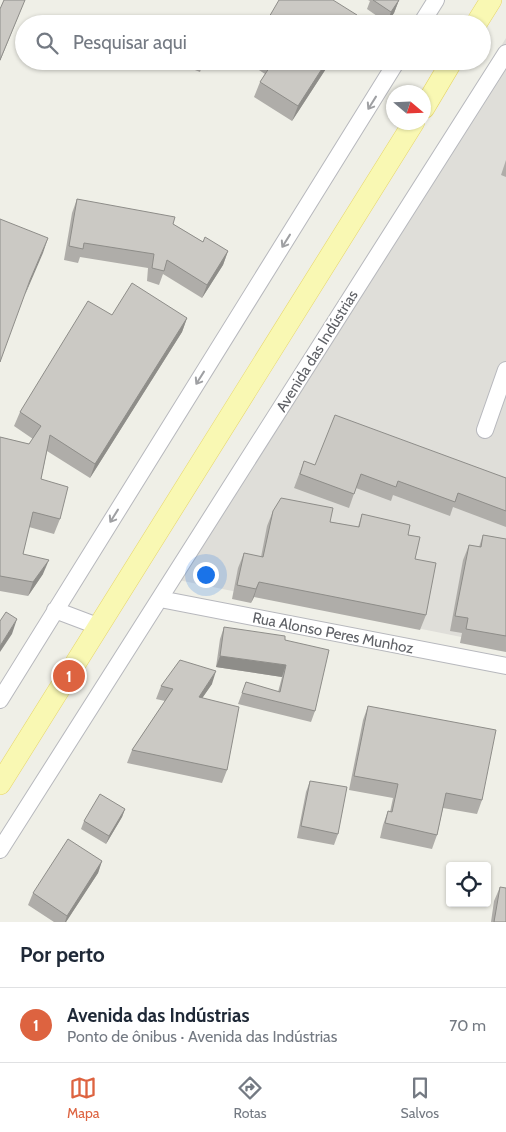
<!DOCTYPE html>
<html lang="pt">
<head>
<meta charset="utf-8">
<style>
	body { margin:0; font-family:Cabin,sans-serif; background:#f6f6f7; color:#1f2937 }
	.controls { position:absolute; right:15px; bottom:15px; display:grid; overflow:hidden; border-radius:5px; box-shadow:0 1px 4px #0004 }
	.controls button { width:45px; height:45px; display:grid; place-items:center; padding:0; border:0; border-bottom:1px solid #e0e1e3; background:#fff; color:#1f2937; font:25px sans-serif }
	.compass { position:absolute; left:386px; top:85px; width:45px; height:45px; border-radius:50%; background:#fff; box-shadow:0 1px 4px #0004; rotate:109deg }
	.you { position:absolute; left:205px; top:574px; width:18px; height:18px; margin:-12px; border:4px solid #fff; border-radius:50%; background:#1a73e8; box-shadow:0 0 0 8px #1a73e833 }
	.badge { display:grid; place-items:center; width:32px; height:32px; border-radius:50%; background:#dd6340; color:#fff; font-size:16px; font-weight:700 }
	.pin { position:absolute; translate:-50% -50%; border:2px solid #fff; box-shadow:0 1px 5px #0006 }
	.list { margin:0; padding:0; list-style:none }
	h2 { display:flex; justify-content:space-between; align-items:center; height:65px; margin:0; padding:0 20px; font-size:21px }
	h2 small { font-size:16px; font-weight:400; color:#747a83 }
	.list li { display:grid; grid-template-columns:32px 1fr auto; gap:15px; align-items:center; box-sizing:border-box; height:75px; padding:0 20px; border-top:1px solid #e0e1e3 }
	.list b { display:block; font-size:19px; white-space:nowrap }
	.list p { margin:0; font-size:16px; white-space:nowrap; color:#747a83 }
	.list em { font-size:16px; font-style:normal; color:#747a83 }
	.icon { flex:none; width:28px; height:28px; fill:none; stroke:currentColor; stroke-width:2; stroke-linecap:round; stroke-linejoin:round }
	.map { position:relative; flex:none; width:506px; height:922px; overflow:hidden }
	.search { position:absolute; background:#fff; box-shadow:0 1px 4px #0004; left:15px; right:15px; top:15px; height:55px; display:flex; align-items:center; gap:12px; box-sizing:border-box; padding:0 18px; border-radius:28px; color:#747a83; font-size:19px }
	.sheet { height:140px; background:#fff }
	nav { display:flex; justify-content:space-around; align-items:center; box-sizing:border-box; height:70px; border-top:1px solid #e0e1e3; background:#fff; font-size:14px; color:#747a83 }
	nav a { display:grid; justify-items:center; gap:2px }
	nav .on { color:#dd6340 }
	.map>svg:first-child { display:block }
	.industrial { fill:#dfded9 }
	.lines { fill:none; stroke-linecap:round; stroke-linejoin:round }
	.minor-casing { stroke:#b7b8bd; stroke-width:18 }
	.major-casing { stroke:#e7d668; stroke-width:22 }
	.minor { stroke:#fff; stroke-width:16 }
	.major { stroke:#f9f8b3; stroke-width:21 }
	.wall { fill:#afada9 }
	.shaded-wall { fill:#8e8d89 }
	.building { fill:#cbc9c4; stroke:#8e8d89 }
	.oneway { stroke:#9fa0a3 }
	.labels { text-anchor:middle; stroke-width:4; stroke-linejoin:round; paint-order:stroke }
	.street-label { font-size:15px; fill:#5f6166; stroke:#fff }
</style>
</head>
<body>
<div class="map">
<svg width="506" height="922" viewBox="0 0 506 922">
	<rect width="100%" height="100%" fill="#efefe7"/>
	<path class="industrial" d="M506 38V646L168 578Z"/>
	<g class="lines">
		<defs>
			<path id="minor" d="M421 24 436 0
				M485 430 506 370
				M160 599 506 666
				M55 610 100 627
				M0 700 397 61
				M0 850 506 53"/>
			<path id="major" d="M476 24 491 0
				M424 108 452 61
				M0 784 414 122"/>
		</defs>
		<use href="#minor" class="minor-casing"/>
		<use href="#major" class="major-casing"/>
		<use href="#minor" class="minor"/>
		<use href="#major" class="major"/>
	</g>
	<path class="wall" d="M368 0H399L394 13 387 23 367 9 370 1Z
		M172 61H204L200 72Z
		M245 61H331L292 121 254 97 260 82 265 74Z
		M506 160V177L501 175Z
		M77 199 173 224 203 242 228 251 223 265 202 298 163 274 159 285 147 281 148 268 80 257 78 263 64 260 72 213Z
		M112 315 187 318 182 332 90 478 47 451 41 479 60 519 54 534 29 527 23 554 43 574 28 596 0 591V437L29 444 33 439 14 426 20 412Z
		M304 461 315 465 506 478V527L453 507 450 516 393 495 391 501 356 488 349 508 294 488Z
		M273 511 358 527 362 514 408 535 415 559 426 615 420 630 254 597 251 603 232 599 238 568 244 553 261 557 267 526Z
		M483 535 506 539V652L460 643 462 633 450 631 463 560 469 545 479 547Z
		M224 627 285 640 315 711 311 722 238 704 246 682 278 692 282 677 216 667 220 639Z
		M212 684 202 698 227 770 222 783 127 763 132 750 165 701 156 699 161 686Z
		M368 706 482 800 477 814 443 808 437 835 432 849 380 838 383 825 388 811 390 812 393 798 349 790 363 720Z
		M310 781 338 834 334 845 297 838 306 792Z
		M125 809 122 817 106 844 81 829 84 821Z
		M102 861 98 873 66 922H54L28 905 33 893Z
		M500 887 506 922H491L494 901Z"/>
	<path class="shaded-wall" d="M25 0 0 61V60Z
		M399 0 394 13 387 23 391 12Z
		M357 15 354 24H351Z
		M327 61H331L292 121 298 106Z
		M48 238 43 253 25 295 30 280Z
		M228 251 223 265 202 298 207 285Z
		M187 318 182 332 90 478 95 464Z
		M49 560 43 574 28 596 33 582Z
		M259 582 254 597 251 603 256 589Z
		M17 619 12 634 0 652V646Z
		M220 656 286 665 282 677 216 667Z
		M216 671 212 684 194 710 199 697Z
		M125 809 122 817 106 844 109 836Z
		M102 861 98 873 66 922H65L67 916Z"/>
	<path class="building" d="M4 0H25L0 60V9Z
		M279 0H333L357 15 351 24H265Z
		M373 0H399L391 12Z
		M195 61H204L203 64Z
		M272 61H327L298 106 260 82 273 62Z
		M77 199 175 217 173 224 203 242 205 237 228 251 207 285 167 260 164 271 152 268 154 254 84 243 83 249 69 246Z
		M0 219 48 238 30 280 0 362Z
		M132 283 187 318 95 464 50 435 41 479 68 487 60 519 33 512 23 554 49 560 33 582 0 576V437L29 444 41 426 20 412 88 301 112 315Z
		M335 415 506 478V511L458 493 455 502 398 481 396 487 361 474 354 494 300 474 304 461 315 465Z
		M281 498 333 508 330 522 359 527 362 514 410 525 408 535 420 537 415 559 436 563 426 615 259 582 256 589 237 585 244 553 263 557 273 511Z
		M483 535 506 539V636L466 629 468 618 455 616 469 545 481 547Z
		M6 612 17 619 0 646V621Z
		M224 627 285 636V640L329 650 315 711 242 693 246 682 280 692 286 665 220 656Z
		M180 660 216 671 199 697 239 707 227 770 132 750 173 689 161 686Z
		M368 706 496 730 482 800 446 793 437 835 385 823 388 811 392 812 398 784 354 776Z
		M310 781 347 787 338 834 301 826Z
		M100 794 125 809 109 836 84 821Z
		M68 839 102 861 67 916 33 893Z
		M500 887 506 888V922H494Z"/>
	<defs><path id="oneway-shaft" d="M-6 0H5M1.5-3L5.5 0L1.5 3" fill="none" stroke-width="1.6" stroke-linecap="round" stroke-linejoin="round" transform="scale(1.25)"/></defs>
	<g class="oneway">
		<use href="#oneway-shaft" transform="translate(372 103) rotate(122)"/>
		<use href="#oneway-shaft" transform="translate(286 241) rotate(122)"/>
		<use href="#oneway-shaft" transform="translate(200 378) rotate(122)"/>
		<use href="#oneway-shaft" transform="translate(114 516) rotate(122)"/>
	</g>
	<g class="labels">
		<g class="street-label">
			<text transform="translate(317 351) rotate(-58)" y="5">Avenida das Indústrias</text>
			<text transform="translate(333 633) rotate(11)" y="5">Rua Alonso Peres Munhoz</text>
		</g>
	</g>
</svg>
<div class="controls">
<button><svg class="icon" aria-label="locate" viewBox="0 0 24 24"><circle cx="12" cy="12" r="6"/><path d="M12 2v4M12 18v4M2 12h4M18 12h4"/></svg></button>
</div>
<svg class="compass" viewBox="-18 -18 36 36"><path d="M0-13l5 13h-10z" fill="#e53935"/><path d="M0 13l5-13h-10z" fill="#747a83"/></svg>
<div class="you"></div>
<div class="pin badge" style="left:69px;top:676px">1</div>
<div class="search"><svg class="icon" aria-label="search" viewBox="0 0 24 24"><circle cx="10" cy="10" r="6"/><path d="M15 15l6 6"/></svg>Pesquisar aqui</div>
</div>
<section class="sheet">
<h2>Por perto<small></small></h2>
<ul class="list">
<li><span class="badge">1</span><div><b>Avenida das Indústrias</b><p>Ponto de ônibus · Avenida das Indústrias</p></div><em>70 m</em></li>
</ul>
</section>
<nav>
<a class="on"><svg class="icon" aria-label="map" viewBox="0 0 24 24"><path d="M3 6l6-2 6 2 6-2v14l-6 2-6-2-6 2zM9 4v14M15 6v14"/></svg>Mapa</a>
<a><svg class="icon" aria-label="directions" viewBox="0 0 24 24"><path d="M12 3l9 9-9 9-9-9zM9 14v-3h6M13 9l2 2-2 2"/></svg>Rotas</a>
<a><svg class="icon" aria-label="saved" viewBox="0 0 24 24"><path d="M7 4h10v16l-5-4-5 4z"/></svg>Salvos</a>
</nav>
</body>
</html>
